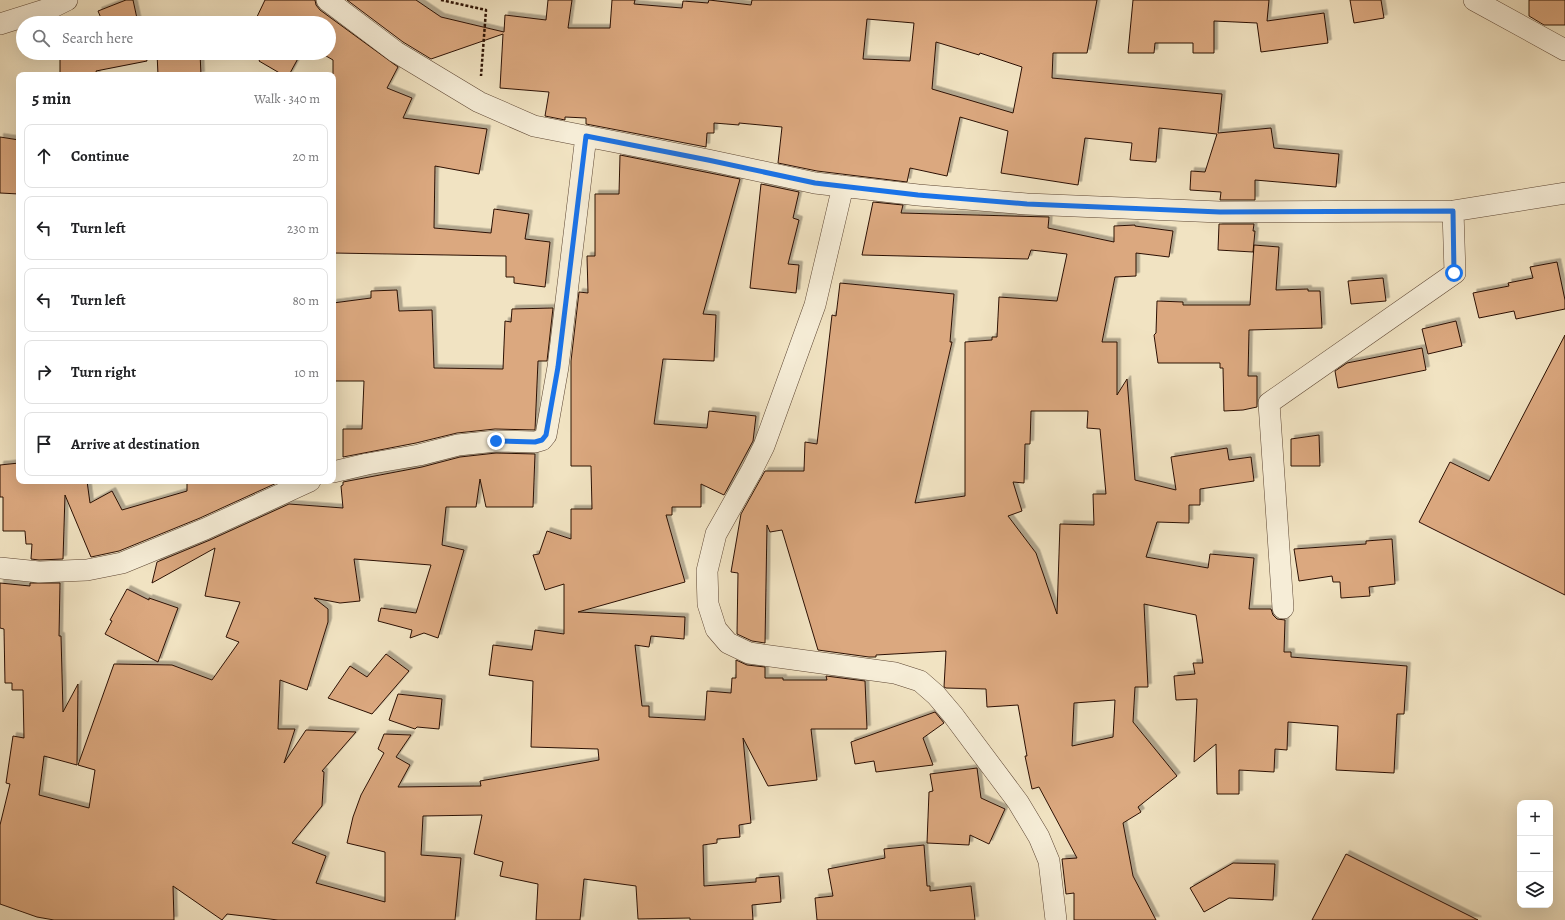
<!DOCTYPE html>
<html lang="en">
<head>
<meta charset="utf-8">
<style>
	body { margin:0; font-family:Alegreya,serif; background:#f2f2f2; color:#202124 }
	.controls { position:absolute; right:12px; bottom:12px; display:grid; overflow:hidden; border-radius:8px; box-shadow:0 4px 16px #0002 }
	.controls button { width:36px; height:36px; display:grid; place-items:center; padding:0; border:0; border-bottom:1px solid #e0e0e0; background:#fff; color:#202124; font:20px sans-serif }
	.stop { position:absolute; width:12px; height:12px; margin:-9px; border:3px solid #1a73e8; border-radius:50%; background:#fff }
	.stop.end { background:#1a73e8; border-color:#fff; box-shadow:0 1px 4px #0008 }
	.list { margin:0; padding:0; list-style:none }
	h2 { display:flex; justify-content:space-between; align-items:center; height:52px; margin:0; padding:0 16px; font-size:17px }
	h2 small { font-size:13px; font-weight:400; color:#757577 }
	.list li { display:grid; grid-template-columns:26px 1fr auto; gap:12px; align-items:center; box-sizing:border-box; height:64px; margin:0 8px 8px; padding:0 8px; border:1px solid #e0e0e0; border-radius:8px }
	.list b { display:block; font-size:15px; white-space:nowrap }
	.list em { font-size:13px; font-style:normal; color:#757577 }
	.icon { flex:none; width:22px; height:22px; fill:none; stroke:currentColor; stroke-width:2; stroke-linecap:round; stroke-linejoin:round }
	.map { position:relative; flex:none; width:1565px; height:920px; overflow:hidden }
	.search { position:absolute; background:#fff; box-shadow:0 4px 16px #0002; left:16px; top:16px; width:320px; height:44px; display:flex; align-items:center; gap:10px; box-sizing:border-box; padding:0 14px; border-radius:22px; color:#757577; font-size:15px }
	.panel { position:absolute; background:#fff; box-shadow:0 4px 16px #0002; left:16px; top:72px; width:320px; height:412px; border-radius:8px }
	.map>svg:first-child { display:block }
	.building { fill:#dba87f; stroke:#2c1103; fill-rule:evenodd; filter:url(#shadow) }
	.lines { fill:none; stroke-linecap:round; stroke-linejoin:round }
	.street-casing { stroke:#5d4633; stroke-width:22 }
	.path { stroke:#2c1103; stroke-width:2.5; stroke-dasharray:3 2; stroke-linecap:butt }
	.street { stroke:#f6edd7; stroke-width:21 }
	.route { stroke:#1a73e8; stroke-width:5 }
</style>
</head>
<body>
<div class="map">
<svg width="1565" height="920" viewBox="0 0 1565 920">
	<defs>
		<filter id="shadow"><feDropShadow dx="3.5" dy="-3.5" stdDeviation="0" flood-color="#0004"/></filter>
	</defs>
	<rect width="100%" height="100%" fill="#f1e3c2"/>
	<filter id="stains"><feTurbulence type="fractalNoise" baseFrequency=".005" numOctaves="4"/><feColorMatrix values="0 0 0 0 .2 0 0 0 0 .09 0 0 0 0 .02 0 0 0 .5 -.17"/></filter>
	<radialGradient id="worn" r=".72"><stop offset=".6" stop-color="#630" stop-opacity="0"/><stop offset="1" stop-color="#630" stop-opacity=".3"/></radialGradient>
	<path class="building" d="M126 0H133L138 23H103L98 11Z
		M265 0H315L316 5 320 10 398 67 387 88 412 98 403 118 487 129 479 174 435 166 434 228 491 233 494 209 529 214 525 239 550 242 545 287 514 283V277H506V256L333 253V60L321 53H329V23H254Z
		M347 0H416L441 17 504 32 505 15 546 20 548 0H572L568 28H610L612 0H635L634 4 682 8 683 1 708 3 709 0 751 5 752 0H1097L1087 53H1053L1052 78 1222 94 1218 133 1271 128 1274 148 1339 154 1336 187 1255 180V200H1220L1221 192 1190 190 1191 171 1205 172 1217 134 1159 128 1156 162 1130 160 1132 143 1085 138 1078 185 1001 173 1008 131 960 117 947 176 910 168 907 182 817 171 778 163 782 127 739 123V125L714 123V133H707L706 147 586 124V118L565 117V120L545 116 549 92 500 88 503 34 431 59 403 42ZM867 19 914 23 910 61 863 59ZM936 42 979 55 980 53 1022 67 1013 113 932 89Z
		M1133 0H1269L1267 21 1324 13 1328 43 1261 52 1257 23 1214 21V53H1193V43H1155L1154 53H1128Z
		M1350 0H1381L1384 18 1354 23Z
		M1529 0H1565V25H1544L1529 16Z
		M60 53H145L147 61 96 71 97 75H60Z
		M157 53H200L201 75H158Z
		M263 53H301L289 75H283L259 61Z
		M0 137 19 140V194L0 193Z
		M620 155 740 179 703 314 716 315 714 361 663 359 654 424 707 428 709 411 756 416 753 441 724 495 701 484V507H672V515H666L685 582 578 612 685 617 684 639 651 636 649 647 635 645 642 706H649V717L705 720 707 691 731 693 732 678H736V660L747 665 765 667V678H783V680H827L826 676 865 681 867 729H811L817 780 768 786 743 738 751 823 739 825 740 837 717 839V843L703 845 704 886 756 882V878L779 876 781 902 752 905 753 920H690V918L638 919 636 886 584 879 580 920H536L538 884 500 876 503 862 474 854 482 815 423 816 421 855 461 858 455 920H278L227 914 222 920 173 886 174 920H54L37 917 0 904V825L10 784 6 783 13 736 24 738 23 690H12V683H5L4 629 0 628V583L30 586V583H60L59 636H61L63 712 78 684 77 765 44 756 39 795 89 808 95 770 78 765 114 664 172 665 212 680 239 642 226 637 240 602 205 596 215 548 152 583 157 562 210 540 289 504 343 508 341 486 343 485V482L422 467 460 457 496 453 535 454 533 507H486L480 479 476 507H446L442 545 464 550 438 638 424 633 410 638 412 630 378 621 381 608 416 613 431 565 354 559 360 601 340 603 314 598 328 609V622L307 690 280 680 278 729H295L284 763 306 730 356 732 322 771 324 772 322 806 292 843 326 856 316 883 385 902V852L347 843 353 817 361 795 384 753 378 749 384 734 411 735 396 757 410 765 398 787 481 786 480 781 599 760 598 749 531 747 533 681 489 675 493 645 532 650 535 630 564 634V584L545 590 533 555 539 554 547 531 571 539V509H592L591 466H571V361L579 292 588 293 587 256H595V194H619Z
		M761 184 799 192 793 218 799 220 788 264 799 265 796 293 750 288Z
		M873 202 903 205 901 213 1049 217 1048 228 1114 242V226L1135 225V226L1173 231 1169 257 1136 253V276L1115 277 1102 342H1117V395L1127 379 1135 480 1176 490 1171 457 1227 448 1229 460 1251 457 1254 481 1200 489V505H1189V523L1157 522 1146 557 1208 568 1210 554 1254 558 1249 609H1271L1273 615 1277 619 1285 620 1284 652H1291V657L1407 666 1404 714H1397L1394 773 1336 770 1338 726 1288 722 1287 750 1275 749 1274 772 1239 770V794H1217L1216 744 1194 762 1197 699 1176 700 1174 676 1195 674 1193 663H1203L1196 615 1144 604 1148 687H1135L1133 722 1177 776 1138 807 1141 812 1123 823 1133 876 1156 920H1074V893L1066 894 1062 859 1077 858 1039 787 1032 789 1025 756H1027L1018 705 987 707 986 689 946 688 944 687 946 651 876 655V657H869L818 650 782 530 770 532 767 525 765 643 752 641 737 634 738 573 731 572 741 514 765 471H804L805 442 817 444 832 315 836 316 840 283 954 294 950 342H952L915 503 965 496V342L992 340V337H997L999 297 1057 301 1067 254 1031 250 1028 259 862 255ZM1031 411H1088L1087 428 1100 429 1106 494H1093L1094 525 1060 524 1057 614 1036 553 1008 516 1022 511 1013 482 1024 483 1025 444H1030ZM1115 700 1113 737 1072 746 1074 703Z
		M1219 224H1254L1253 231H1255L1253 252 1218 250Z
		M1254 245 1279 247 1276 290 1308 289V291H1320L1322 328 1249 330 1248 376H1257V407L1243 410 1224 411 1223 368H1220V363H1158L1154 335 1156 333 1157 301 1183 302V305H1250Z
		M1557 262 1565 300V309L1516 319 1514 311 1479 318 1473 293 1509 286 1508 283 1533 278 1530 267Z
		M1383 278 1386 301 1351 304 1348 281Z
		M397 290 399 311 432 310 434 368 503 369 505 321 511 322 512 309 553 308 547 361H538L535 430 495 429 457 433 416 443 343 457V429H362L364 381H333V303L371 298V291Z
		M1456 321 1462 346 1428 354 1422 329Z
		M1565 335V595L1419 522 1450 462 1489 481Z
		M1422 348 1426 370 1338 388 1335 371 1347 363Z
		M1319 435 1320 466H1291V439Z
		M19 463V481H87L90 503 112 491 122 510 187 491V481H281L200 518 119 551 91 557 65 495 63 559 39 560 31 559 32 544H26L25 531H3V497H0V465Z
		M1392 539 1395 584 1369 587 1370 596 1341 598 1340 582H1333L1332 576 1299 581 1294 549 1366 544V541Z
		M127 589 149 600V598L178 608 158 662 105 634 112 621 110 620Z
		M386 654 409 671 372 714 328 698 350 666 367 677Z
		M398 694 442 699 439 729 417 727 415 729 389 720Z
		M935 712 944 723 923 738 933 765 876 772 874 761 855 764 851 742Z
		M977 768 981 798 1005 809 989 844 970 835 969 845 927 843 929 792 933 791 930 774Z
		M924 845 927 886H930V891L971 886 975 920H817L815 898 833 896 828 869 885 858 884 849Z
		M1346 854 1478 920H1312Z
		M1233 863 1275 864 1273 900 1229 898 1204 912 1190 888Z"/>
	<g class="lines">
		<defs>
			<path id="street" d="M327 0 396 52 479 102 534 126 708 160 815 183 918 195 1027 204 1220 212 1453 211 1565 193
				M1474 0 1565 50
				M0 24 51 8 67 0
				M843 186 815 305 764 446 752 470 716 534 707 571 708 604 716 629 728 643 749 653 895 673 920 681 936 695 953 715 1018 802 1039 837 1049 861 1056 920
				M333 472 367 464 419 455 458 445 496 441 535 442 542 440 546 435 558 367 586 136
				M0 568 39 572 87 570 122 563 205 529 310 481
				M1283 608 1269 403 1455 273 1453 211"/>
		</defs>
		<use href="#street" class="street-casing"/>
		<path class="path" d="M441 0 486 10 481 76"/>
		<use href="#street" class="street"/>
	</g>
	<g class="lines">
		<path class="route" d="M496 441 535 442 542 440 546 435 558 367 586 136 708 160 815 183 918 195 1027 204 1220 212 1453 211 1454 273"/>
	</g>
	<rect width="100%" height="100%" filter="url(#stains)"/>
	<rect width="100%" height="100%" fill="url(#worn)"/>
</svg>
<div class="controls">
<button>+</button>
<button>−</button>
<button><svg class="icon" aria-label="layers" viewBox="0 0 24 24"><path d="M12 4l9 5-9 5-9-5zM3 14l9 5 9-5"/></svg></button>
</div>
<div class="stop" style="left:1454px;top:273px"></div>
<div class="stop end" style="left:496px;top:441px"></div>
<div class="search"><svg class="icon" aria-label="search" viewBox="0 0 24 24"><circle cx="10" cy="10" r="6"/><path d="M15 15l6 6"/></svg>Search here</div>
<section class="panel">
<h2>5 min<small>Walk · 340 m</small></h2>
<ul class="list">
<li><svg class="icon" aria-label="ahead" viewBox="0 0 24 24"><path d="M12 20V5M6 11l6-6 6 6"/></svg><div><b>Continue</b></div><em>20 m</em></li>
<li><svg class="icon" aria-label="left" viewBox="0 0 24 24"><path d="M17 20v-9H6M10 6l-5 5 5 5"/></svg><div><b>Turn left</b></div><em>230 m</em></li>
<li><svg class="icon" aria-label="left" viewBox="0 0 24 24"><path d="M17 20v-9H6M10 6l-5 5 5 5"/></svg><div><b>Turn left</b></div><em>80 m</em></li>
<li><svg class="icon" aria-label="right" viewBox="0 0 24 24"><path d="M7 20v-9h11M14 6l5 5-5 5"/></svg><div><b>Turn right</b></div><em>10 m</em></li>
<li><svg class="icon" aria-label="arrive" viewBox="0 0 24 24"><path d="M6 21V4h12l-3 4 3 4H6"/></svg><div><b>Arrive at destination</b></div></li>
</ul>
</section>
</div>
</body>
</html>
